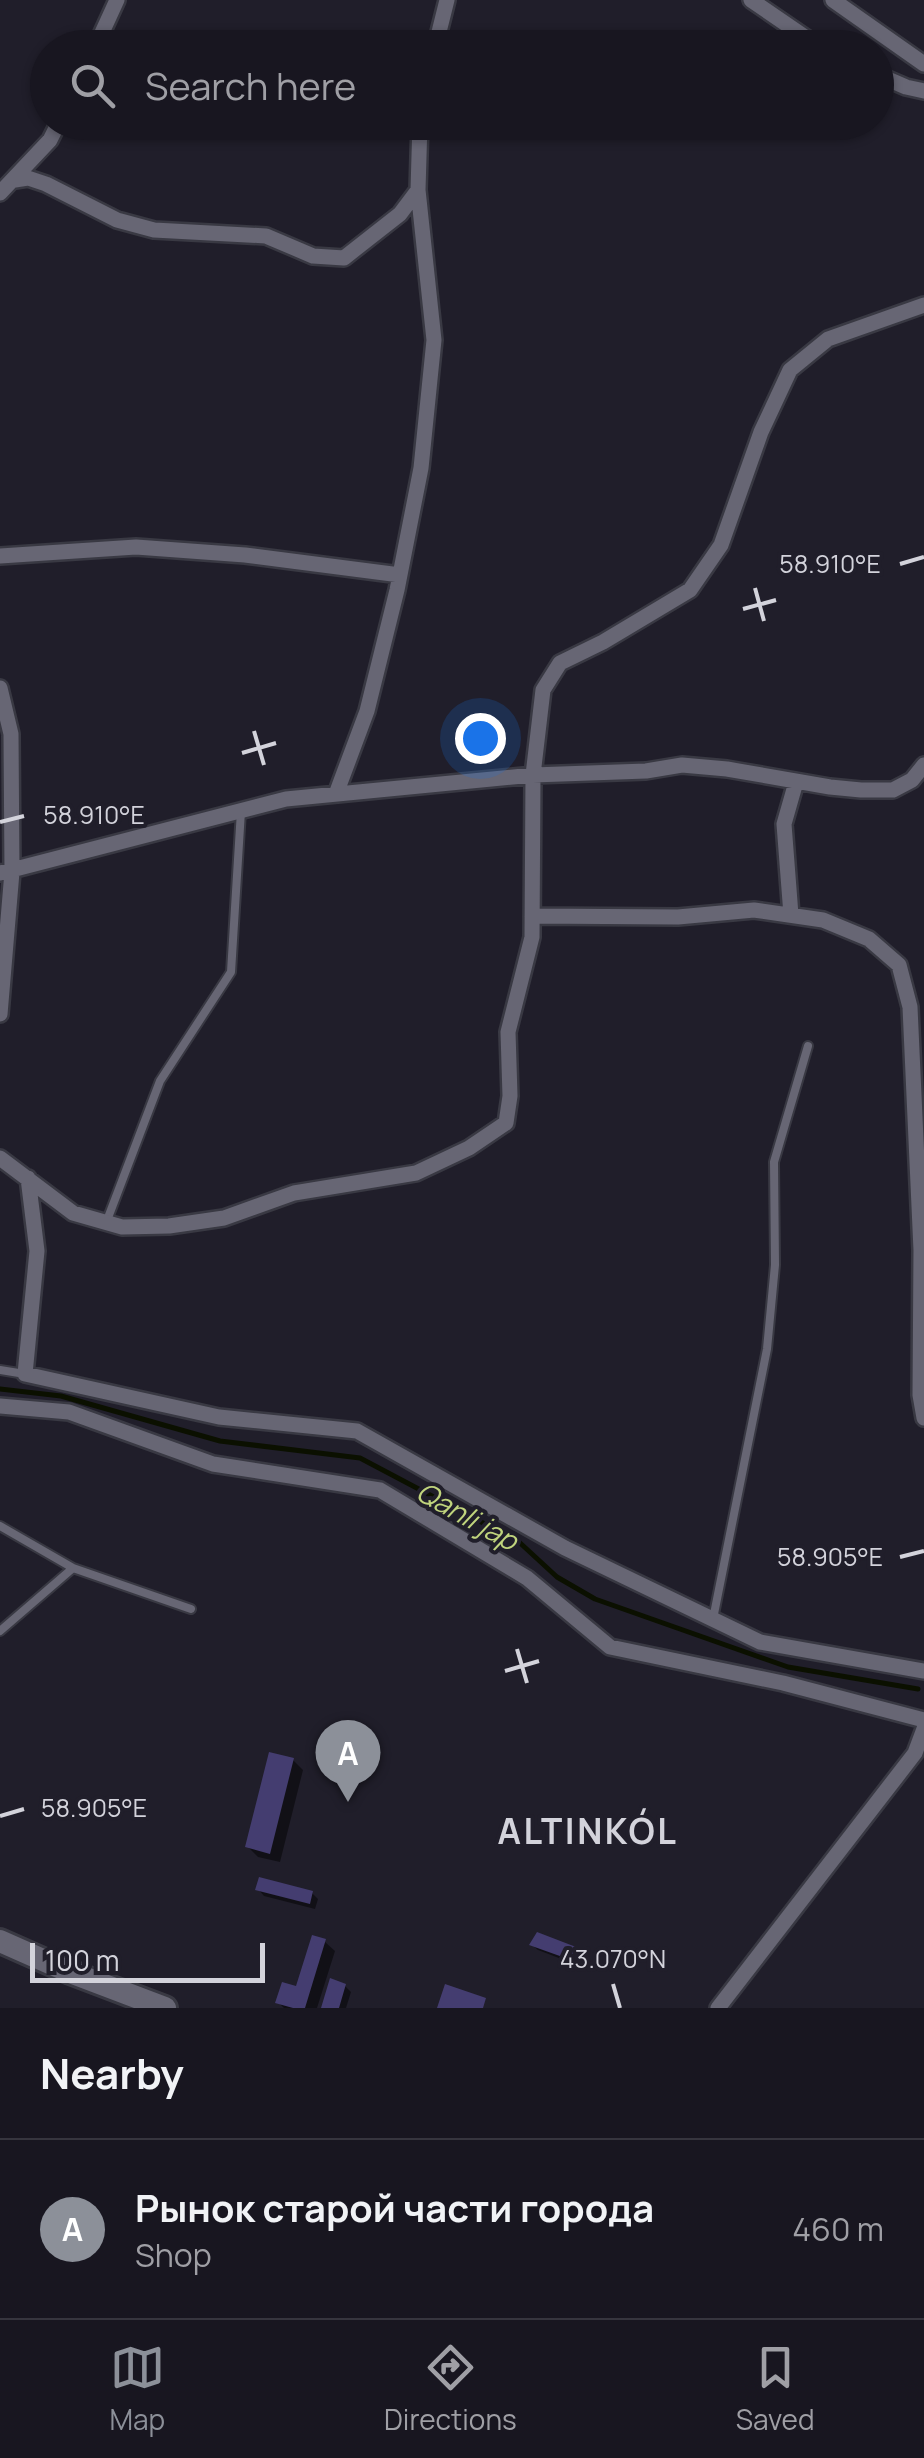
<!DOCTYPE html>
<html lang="en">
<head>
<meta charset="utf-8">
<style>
	body { margin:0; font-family:Manrope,sans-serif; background:#211f29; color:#f1f3f6 }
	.scale { position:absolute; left:30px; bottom:25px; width:235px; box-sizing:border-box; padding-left:10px; border:5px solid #d3d3db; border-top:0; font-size:28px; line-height:35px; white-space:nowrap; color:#d3d3db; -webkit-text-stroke:8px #201e2a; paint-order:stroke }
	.you { position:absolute; left:480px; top:738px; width:35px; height:35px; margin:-25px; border:8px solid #fff; border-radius:50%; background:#1a73e8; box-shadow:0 0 0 15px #1a73e833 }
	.badge { display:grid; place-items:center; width:65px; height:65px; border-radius:50%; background:#8c9099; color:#fff; font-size:32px; font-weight:700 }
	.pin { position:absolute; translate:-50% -82px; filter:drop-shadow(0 2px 5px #0008) }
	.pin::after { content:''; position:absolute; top:52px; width:35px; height:30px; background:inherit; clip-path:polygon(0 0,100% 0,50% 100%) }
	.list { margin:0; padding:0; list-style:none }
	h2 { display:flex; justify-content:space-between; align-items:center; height:130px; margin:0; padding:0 40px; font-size:42px }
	h2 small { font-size:32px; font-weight:400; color:#9f9fa5 }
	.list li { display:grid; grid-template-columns:65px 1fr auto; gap:30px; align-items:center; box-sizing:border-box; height:180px; padding:0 40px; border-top:2px solid #36353e }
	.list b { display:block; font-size:38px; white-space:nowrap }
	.list p { margin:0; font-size:32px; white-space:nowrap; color:#9f9fa5 }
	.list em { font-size:32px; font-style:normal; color:#9f9fa5 }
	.icon { flex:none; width:55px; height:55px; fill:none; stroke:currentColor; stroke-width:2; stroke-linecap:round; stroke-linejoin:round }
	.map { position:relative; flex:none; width:924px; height:2008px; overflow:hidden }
	.search { position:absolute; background:#181620; box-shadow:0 2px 8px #0004; left:30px; right:30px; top:30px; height:110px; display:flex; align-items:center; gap:25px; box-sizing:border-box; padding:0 35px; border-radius:55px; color:#9f9fa5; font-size:38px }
	.sheet { height:310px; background:#181620 }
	nav { display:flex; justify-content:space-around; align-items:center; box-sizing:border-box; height:140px; border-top:2px solid #36353e; background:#181620; font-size:28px; color:#9f9fa5 }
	nav a { display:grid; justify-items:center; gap:5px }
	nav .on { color:#8c9099 }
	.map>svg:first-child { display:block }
	.shadow { fill:#0007 }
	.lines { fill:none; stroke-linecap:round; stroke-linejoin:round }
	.stream { stroke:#0b1000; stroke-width:5 }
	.building { fill:#443d70 }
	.service-casing { stroke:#393943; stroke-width:12 }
	.minor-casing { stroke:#393943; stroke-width:20 }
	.secondary-casing { stroke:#393943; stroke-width:28 }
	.service { stroke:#676674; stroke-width:8 }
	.minor { stroke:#676674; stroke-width:15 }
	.secondary { stroke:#676674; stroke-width:22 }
	.ticks { fill:none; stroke:#d3d3db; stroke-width:4 }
	.labels { text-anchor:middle; stroke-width:8; stroke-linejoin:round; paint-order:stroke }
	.water-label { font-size:28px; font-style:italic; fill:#c0d47d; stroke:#201e2a }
	.district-label { font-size:35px; font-weight:bold; letter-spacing:2.5px; fill:#d3d3db; stroke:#201e2a }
	.ticks-label { font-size:25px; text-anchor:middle; fill:#d3d3db; stroke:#201e2a; stroke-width:8; stroke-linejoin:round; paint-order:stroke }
</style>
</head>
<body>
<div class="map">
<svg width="924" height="2008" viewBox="0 0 924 2008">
	<rect width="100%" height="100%" fill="#201e2a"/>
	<path class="shadow" d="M293 1760 303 1770 280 1862 258 1857 248 1847Z
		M258 1889 312 1893 318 1899 315 1909 264 1896Z
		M325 1942 335 1951 317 2008H284L278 2002 298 1989Z
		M532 1945 575 1949 581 1955 577 1965 538 1950Z
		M345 1986 351 1992 346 2008H323Z"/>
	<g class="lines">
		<path class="stream" d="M0 1389 61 1396 220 1441 360 1458 519 1542 557 1577 595 1599 788 1667 918 1689"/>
	</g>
	<path class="building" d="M269 1752 294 1758 270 1854 245 1847Z
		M259 1877 313 1891 310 1904 255 1890Z
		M537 1932 576 1947 571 1960 529 1945Z
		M312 1935 326 1939 305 2008H293L275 2003 282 1982 296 1986Z
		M330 1978 346 1984 339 2008H321Z
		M445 1984 486 1998 483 2008H437Z"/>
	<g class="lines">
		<defs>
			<path id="service" d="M106 1223 160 1081 231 972 241 811
				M0 1370 25 1374
				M0 1526 73 1568 191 1609
				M713 1619 767 1349 775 1265 774 1162 808 1046
				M0 1631 73 1568"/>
			<path id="minor" d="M751 0 821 48
				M833 0 924 64
				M95 48 117 0
				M435 48 447 0
				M876 74 906 87 924 91
				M15 180 28 178 46 184 117 220 154 230 266 236 313 256 344 258 400 214 418 190
				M0 193 50 140 59 122
				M0 556 136 547 245 555 400 575
				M0 688 11 734 12 872 0 1014
				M336 794 367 711 397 590 421 468 434 340 418 190 420 122
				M0 873 286 799 533 775 646 771 682 765 727 769 830 787 861 790H893L912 780 924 765
				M791 915 784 824 796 782
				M532 916 678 917 754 910 823 920 869 939 899 965 910 1007 921 1250 920 1395 924 1418
				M0 1158 73 1213 122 1227 169 1226 224 1218 294 1193 416 1173 469 1148 506 1123 510 1096 508 1032 532 937 533 775 543 690 560 663 603 642 690 590 721 545 761 432 790 370 828 339 924 305
				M28 1178 37 1251 25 1374 219 1417 357 1431 565 1548 760 1642 924 1671
				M0 1406 69 1412 213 1464 380 1490 527 1578 610 1647 783 1683 924 1720
				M718 2008 915 1753 924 1729"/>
			<path id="secondary" d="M0 1941 70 1972 165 2008"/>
		</defs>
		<use href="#service" class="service-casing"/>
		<use href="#minor" class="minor-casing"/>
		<use href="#secondary" class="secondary-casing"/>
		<use href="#service" class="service"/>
		<use href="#minor" class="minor"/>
		<use href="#secondary" class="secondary"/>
	</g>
	<path class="ticks" d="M900 564 924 557M755 588 764 621M743 609 776 600M254 731 264 765M242 753 276 743M0 822 24 816M900 1557 924 1551M517 1649 527 1683M505 1671 539 1661M0 1816 24 1809M613 1984 620 2008"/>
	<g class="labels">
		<g class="water-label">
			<text transform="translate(467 1516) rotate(29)" y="10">Qanli jap</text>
		</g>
		<g class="district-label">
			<text x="588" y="1844">ALTINKÓL</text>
		</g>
	</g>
	<g class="ticks-label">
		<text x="830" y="573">58.910°E</text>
		<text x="94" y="824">58.910°E</text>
		<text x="830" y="1566">58.905°E</text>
		<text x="94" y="1817">58.905°E</text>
		<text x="613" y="1968">43.070°N</text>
	</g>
</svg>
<div class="scale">100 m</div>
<div class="you"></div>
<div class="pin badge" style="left:348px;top:1802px">A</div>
<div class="search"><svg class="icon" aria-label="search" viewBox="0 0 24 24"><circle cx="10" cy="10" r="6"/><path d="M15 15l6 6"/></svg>Search here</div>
</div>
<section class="sheet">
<h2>Nearby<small></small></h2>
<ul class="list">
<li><span class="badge">A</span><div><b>Рынок старой части города</b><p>Shop</p></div><em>460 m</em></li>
</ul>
</section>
<nav>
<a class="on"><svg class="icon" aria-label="map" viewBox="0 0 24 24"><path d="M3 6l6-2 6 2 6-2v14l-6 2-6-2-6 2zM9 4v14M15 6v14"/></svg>Map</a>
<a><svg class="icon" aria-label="directions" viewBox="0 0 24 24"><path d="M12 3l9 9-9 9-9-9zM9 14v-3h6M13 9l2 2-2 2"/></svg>Directions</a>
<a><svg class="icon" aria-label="saved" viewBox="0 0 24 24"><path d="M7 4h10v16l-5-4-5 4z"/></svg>Saved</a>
</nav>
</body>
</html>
